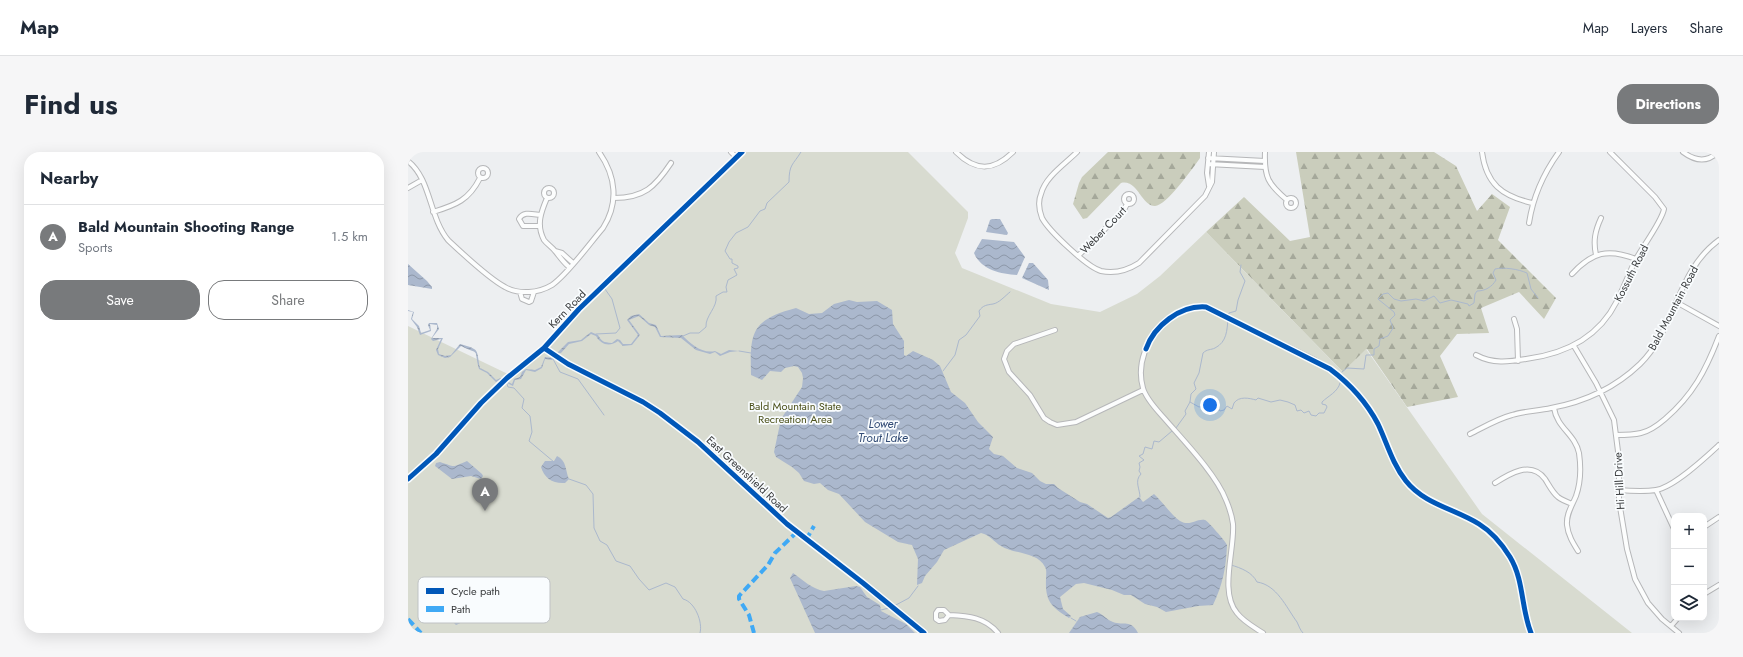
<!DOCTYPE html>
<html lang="en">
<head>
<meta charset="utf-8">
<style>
	body { margin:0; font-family:Jost,sans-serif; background:#f6f6f7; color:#1f2937 }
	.controls { position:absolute; right:12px; bottom:12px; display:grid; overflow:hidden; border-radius:8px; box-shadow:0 4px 16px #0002 }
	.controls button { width:36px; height:36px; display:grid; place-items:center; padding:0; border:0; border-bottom:1px solid #e0e1e3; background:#fff; color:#1f2937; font:20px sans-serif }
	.you { position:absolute; left:802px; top:253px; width:14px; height:14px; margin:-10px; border:3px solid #fff; border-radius:50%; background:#1a73e8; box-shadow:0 0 0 6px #1a73e833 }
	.badge { display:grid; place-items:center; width:26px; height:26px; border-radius:50%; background:#787a7c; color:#fff; font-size:13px; font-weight:700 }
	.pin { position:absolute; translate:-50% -33px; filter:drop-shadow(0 1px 2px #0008) }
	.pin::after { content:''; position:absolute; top:21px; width:14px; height:12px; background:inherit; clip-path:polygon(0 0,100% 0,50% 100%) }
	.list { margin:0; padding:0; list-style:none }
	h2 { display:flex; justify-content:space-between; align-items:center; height:52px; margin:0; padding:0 16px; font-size:17px }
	h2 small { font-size:13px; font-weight:400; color:#747a83 }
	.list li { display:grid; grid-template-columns:26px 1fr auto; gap:12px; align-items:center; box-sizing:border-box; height:64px; padding:0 16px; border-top:1px solid #e0e1e3 }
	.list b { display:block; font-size:15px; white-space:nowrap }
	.list p { margin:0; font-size:13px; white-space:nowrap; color:#747a83 }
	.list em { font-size:13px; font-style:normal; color:#747a83 }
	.actions { display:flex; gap:8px; padding:12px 16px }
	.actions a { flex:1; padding:9px 0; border:1px solid #787a7c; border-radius:16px; text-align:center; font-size:14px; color:#787a7c }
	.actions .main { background:#787a7c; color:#fff }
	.icon { flex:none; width:22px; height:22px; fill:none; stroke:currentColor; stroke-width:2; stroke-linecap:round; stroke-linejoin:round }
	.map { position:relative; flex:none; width:1311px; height:481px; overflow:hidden; border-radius:16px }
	header { display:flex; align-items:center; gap:24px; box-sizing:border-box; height:56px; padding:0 20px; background:#fff; border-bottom:1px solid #e0e1e3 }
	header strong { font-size:19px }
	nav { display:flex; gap:22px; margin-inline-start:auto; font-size:14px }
	.intro { display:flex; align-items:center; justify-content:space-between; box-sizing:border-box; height:96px; padding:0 24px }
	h1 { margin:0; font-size:28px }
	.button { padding:10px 18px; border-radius:16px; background:#787a7c; color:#fff; font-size:14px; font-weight:700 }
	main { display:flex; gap:24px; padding:0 24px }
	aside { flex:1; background:#fff; border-radius:16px; box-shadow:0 4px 16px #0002 }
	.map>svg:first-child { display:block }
	.forest { fill:url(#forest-firs) }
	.park { fill:#d8dbd0 }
	.water { fill:url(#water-waves) }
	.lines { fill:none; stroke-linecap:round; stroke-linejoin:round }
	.stream { stroke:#abb8cd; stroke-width:1 }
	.minor-casing { stroke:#b6b7b9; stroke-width:6 }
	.minor { stroke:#fcfdfd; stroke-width:4 }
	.quiet { stroke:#3fa9f5; stroke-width:4; stroke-dasharray:8 4; stroke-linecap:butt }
	.cycleway-casing { stroke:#f9fcfe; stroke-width:8 }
	.cycleway { stroke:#0057b8; stroke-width:5 }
	.labels { text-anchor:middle; stroke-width:3.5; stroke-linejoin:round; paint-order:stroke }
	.street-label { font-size:11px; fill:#393b3d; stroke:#f9fcfe }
	.park-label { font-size:11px; fill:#4c511b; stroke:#f9fcfe }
	.water-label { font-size:12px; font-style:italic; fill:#324b75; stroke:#f9fcfe }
	.key { fill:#f9fcfe; stroke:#bfc2c4; stroke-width:1 }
	.key-label { font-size:11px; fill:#393b3d }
</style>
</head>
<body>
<header>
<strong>Map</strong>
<nav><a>Map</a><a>Layers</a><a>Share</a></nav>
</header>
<div class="intro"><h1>Find us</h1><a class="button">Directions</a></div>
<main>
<aside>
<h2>Nearby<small></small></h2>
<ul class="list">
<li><span class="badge">A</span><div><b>Bald Mountain Shooting Range</b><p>Sports</p></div><em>1.5 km</em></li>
</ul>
<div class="actions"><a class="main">Save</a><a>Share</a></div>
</aside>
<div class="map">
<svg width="1311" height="481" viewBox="0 0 1311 481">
	<defs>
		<pattern id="forest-firs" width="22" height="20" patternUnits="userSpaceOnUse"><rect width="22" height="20" fill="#cacdbc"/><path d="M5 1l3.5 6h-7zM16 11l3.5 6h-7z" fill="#a5a89a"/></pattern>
		<pattern id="water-waves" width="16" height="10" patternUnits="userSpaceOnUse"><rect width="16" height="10" fill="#abb8cd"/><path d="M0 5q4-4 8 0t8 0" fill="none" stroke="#8c97a8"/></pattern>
	</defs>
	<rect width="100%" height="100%" fill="#edeff1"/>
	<path class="forest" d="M700 0H792V6C785 16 758 54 747 54 733 54 730 27 713 31L679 66 675 67 665 52 671 31 674 25Z
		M888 0H1026L1048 14 1069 59 1084 42 1102 55 1090 88 1148 146 1136 167 1111 140 1073 156 1081 181 1049 182 1032 204 1050 245 999 255 959 197 935 220 798 80 836 45 882 89 902 85Z"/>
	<path class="park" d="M336 0H500L560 60V66L547 101 554 116 643 152 692 160 729 142 752 124 798 80 935 220 958 197 1074 362 1224 481H0V174L104 224Z"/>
	<path class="water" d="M584 67H592L600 81 599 83 578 80 582 68Z
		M574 87 606 90 617 105 609 123C593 122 573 118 566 101Z
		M621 111H625L640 128 641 138 614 126Z
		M0 112 19 129 24 135V137L0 133Z
		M441 148 449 150 469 149 484 158 485 172 496 189V203L498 204 505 199 525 208 532 214 543 240 557 251 570 270 585 285 581 297 586 302 595 304 609 316 624 321 632 329 638 332H646L650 336 672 350 679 352 700 366 703 365 731 345 735 350 746 342C755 350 762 362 772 369 783 375 788 366 797 368 799 368 818 390 819 393 818 416 815 432 805 453L790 454 758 460 749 455 737 452 723 443H716L704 438 676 431 668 432 652 445 655 457 663 464 661 466C643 455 637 449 638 427 638 423 639 418 637 415 630 400 605 402 593 394 586 390 582 383 573 381L536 398 529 410 517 424 514 431 509 433 510 407 504 393 490 390 457 370 431 342 420 338 412 331 406 332 396 329 391 321 384 315 368 305 366 300 373 267 394 235 395 226 394 221 390 215 386 214 377 216 373 220 362 219 354 228 343 223C342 180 343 168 388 156L401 162 414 161 426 152Z
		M0 158 6 160 4 167 11 174 13 181 22 178 20 173 21 171H29L31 177 24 186H35L30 197 31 202 37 204 43 203 52 192C73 198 68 197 72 216L80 220 88 228 93 226 104 232 106 227 112 225 114 220 118 217 127 218 133 215 137 205 146 206 144 208 137 207 134 216 127 220 118 218 113 227 107 228 105 234 93 228 88 230 79 221 71 217C65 195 74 204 53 194L42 205 37 206 30 203 28 198 33 187 25 189 23 187 29 177V173L22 172 23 179 12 183 9 175 3 167 5 160 0 159Z
		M231 162 241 171 248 173 253 184 274 183C283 192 294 202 307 199L313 202 321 198 331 199 322 200 312 204 307 200 302 202 288 198 273 186 252 185 247 175 241 173 231 164 221 168 232 183 224 193 215 194 210 189C202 195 193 193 188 184L183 182 174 189 161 192 153 201 148 202 160 190 173 188 183 180 190 183C194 190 195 190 204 191L209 187 212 188 215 192H223L230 183 219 168 223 164Z
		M149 304C159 309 157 318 161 327L157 331C145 332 136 326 133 315L137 309H146Z
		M59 309 74 322 75 324 73 327 63 324 44 327 27 314 28 311 32 310C48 315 43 316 59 309Z
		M385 421C395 428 404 437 416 439L448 434 452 435 459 445 472 453 473 459 498 472 507 481H407L382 426Z
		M59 442C76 456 62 467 48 473L44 469 36 465 41 447 52 452 54 451 55 444Z
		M689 460C695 462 699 468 705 470 716 474 723 467 730 481H661L672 465Z"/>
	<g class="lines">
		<path class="stream" d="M820 164 821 161 828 159 830 148 837 129 832 120 833 113
			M188 182 208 181 212 176 204 147 197 137
			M275 184 282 181H291L298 175C297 164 310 155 308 144L315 140H319L318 135 320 128 329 123 326 117 330 116V114L324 111V107H322L317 99 321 90 328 81 340 75 352 59 357 57 359 51 381 30C381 12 385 13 393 0
			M331 199 343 201
			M145 207 152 220 170 227 196 263
			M535 219 547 203 551 188 558 183 572 164 571 159C575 153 579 153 585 152 591 151 597 144 602 140
			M934 220 939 216 956 217 958 203H966V197L971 194 972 187 980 184 985 176 982 168 987 163 986 160 970 147 975 142 980 141 986 147 993 149 1008 147 1016 149 1026 144 1032 151 1043 148 1060 152 1061 154 1066 151 1067 142 1069 139C1077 139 1084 135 1088 128L1085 121 1087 117C1096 115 1110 117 1119 121L1123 137 1130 146
			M99 232 100 235 106 236 116 247 114 256 122 264 124 280 121 289 146 310
			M782 250 791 255 796 254 803 258 810 256 812 259 816 258 819 254 824 257C825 255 825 253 826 251 831 244 841 246 848 248L850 246 863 250 872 248 880 250 887 253 889 259 893 258 896 261 901 259 903 263 908 264 911 261H916L919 255 918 253 914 252V250C920 244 930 240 932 231
			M768 276 778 262 777 259 782 250 783 242 788 237 786 231 791 221 795 201C799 197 803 198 807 196 819 190 819 178 820 167
			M161 327 178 333 185 342 186 376 192 389 199 393 208 409 222 414 231 427 241 438 258 431 267 435 275 447C287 450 295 470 292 481
			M732 345C732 337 726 329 733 322L731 319 732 315 731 311 736 308 731 304 735 302 737 295 744 297 746 289 751 290 764 279
			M823 413C833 416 844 420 849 430 869 433 878 455 889 470 891 474 892 478 895 481
			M486 454 501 446 510 434
			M473 458 481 456
			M663 466 668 469"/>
		<defs>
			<path id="minor" d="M323 0 328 5
				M548 0C568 20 586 19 605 0
				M669 0C657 12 637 25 633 42 630 49 631 58 634 66 641 79 679 115 693 119 707 122 720 118 731 111L797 44 804 30 806 0
				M801 0 799 21 801 34
				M857 0C856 25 860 32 879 48
				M1074 0C1078 32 1094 44 1124 51
				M1275 0C1287 9 1299 11 1310 0
				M800 6 857 9
				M0 9C23 27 21 65 40 88 55 102 80 126 97 135 111 143 131 141 144 133 160 122 182 91 195 76 211 51 208 24 191 0
				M800 12 857 15
				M70 21a5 5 0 1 1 10 0a5 5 0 1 1-10 0Z
				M136 41a5 5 0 1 1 10 0a5 5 0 1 1-10 0Z
				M0 36 14 28
				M716 47a5 5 0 1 1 10 0a5 5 0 1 1-10 0Z
				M878 51a5 5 0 1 1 10 0a5 5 0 1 1-10 0Z
				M139 46C133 60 128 73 136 88 139 92 144 95 147 99 152 105 155 110 161 115
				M206 46C236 46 247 35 263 11
				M25 60C48 53 61 48 72 26
				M1121 71C1125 45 1135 22 1151 0
				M131 74H115L111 67C115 59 124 62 132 63
				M147 99 154 101 165 111
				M1188 103C1185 89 1187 79 1193 66
				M670 104 716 58 719 52
				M1164 122C1184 100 1200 96 1228 107
				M112 140 114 147 121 150 123 149 126 140
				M1268 150 1311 174
				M1106 167 1109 177 1110 209
				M647 178 606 192 599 199 596 207 601 220 622 243 636 266 642 270 649 273 668 270 735 238
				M1166 194 1188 231 1206 268 1211 307V349L1219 397 1227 427 1240 451 1254 467 1271 481
				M136 196 160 212 235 250 252 261 290 290 379 372 455 431 516 481
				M1068 203C1085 212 1100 210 1118 207 1157 202 1191 185 1209 149 1216 135 1221 121 1228 107 1235 94 1254 69 1256 57L1247 45 1202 0
				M1146 256C1149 276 1167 282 1171 301 1173 315 1173 330 1168 344 1164 354 1158 362 1159 373 1160 383 1165 391 1170 399
				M1062 282C1076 275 1089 267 1104 263 1116 259 1130 259 1143 256 1176 250 1207 236 1232 212 1268 177 1268 119 1311 88
				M1208 283C1217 283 1225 283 1233 281 1242 279 1250 273 1257 267 1285 243 1298 218 1311 184
				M0 327 28 302 73 251 99 226 136 196 171 157 334 0
				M1087 331C1101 322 1123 308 1137 327 1141 333 1144 340 1150 345 1154 348 1159 350 1164 352
				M1210 338C1222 339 1236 340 1248 338 1266 335 1297 306 1311 293
				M1248 338 1266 377
				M1296 375 1311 365
				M1296 442 1311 433
				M530 458H536L541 463 537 468 531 469 528 467V461Z
				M541 463C560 464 577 465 590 481
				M1263 474 1270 466
				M855 481C846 475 836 470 829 461 811 440 827 397 825 372 824 364 821 355 818 348 808 322 775 288 756 266 749 258 738 247 735 236 729 215 736 196 748 179 759 164 779 154 798 155L907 208C934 223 956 243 970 272 980 292 984 315 1000 331 1026 359 1070 361 1093 392 1100 402 1108 413 1111 424 1116 443 1116 463 1123 481"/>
		</defs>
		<use href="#minor" class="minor-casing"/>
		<use href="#minor" class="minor"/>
		<path class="quiet" d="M398 388 406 374
			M0 467 13 481
			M346 481 341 463 331 447V444L360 413 367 401 389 380"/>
		<defs>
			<path id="cycleway" d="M136 196 160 212 235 250 252 261 290 290 379 372 455 431 516 481
				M738 197C746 174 772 153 798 155L922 217C942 232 958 249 970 272 979 291 984 311 998 329 1016 352 1047 357 1071 372 1084 380 1094 392 1102 405 1116 428 1113 456 1123 481
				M0 327 28 302 73 251 99 226 136 196 171 157 334 0"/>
		</defs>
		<use href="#cycleway" class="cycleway-casing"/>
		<use href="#cycleway" class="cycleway"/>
	</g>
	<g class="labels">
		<g class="street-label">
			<text transform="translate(695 78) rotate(-46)" y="4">Weber Court</text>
			<text transform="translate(1223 121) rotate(-63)" y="4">Kossuth Road</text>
			<text transform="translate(1265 156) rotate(-62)" y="4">Bald Mountain Road</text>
			<text transform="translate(159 157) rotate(-46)" y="4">Kern Road</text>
			<text transform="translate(339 322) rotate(43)" y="4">East Greenshield Road</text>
			<text transform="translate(1211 329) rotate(-93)" y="4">Hi Hill Drive</text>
		</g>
		<g class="park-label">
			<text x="387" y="258">Bald Mountain State<tspan x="387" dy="13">Recreation Area</tspan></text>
		</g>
		<g class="water-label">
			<text x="475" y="276">Lower<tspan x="475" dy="14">Trout Lake</tspan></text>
		</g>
	</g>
	<rect x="10" y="425" width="132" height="46" rx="6" class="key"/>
	<rect x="18" y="436" width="18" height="6" fill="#0057b8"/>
	<rect x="18" y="454" width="18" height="6" fill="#3fa9f5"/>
	<g class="key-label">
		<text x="43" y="443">Cycle path</text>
		<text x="43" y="461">Path</text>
	</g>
</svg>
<div class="controls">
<button>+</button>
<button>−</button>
<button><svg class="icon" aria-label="layers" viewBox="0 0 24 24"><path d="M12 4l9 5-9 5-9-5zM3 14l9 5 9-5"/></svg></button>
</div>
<div class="you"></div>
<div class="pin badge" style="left:77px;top:359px">A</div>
</div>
</main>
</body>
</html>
